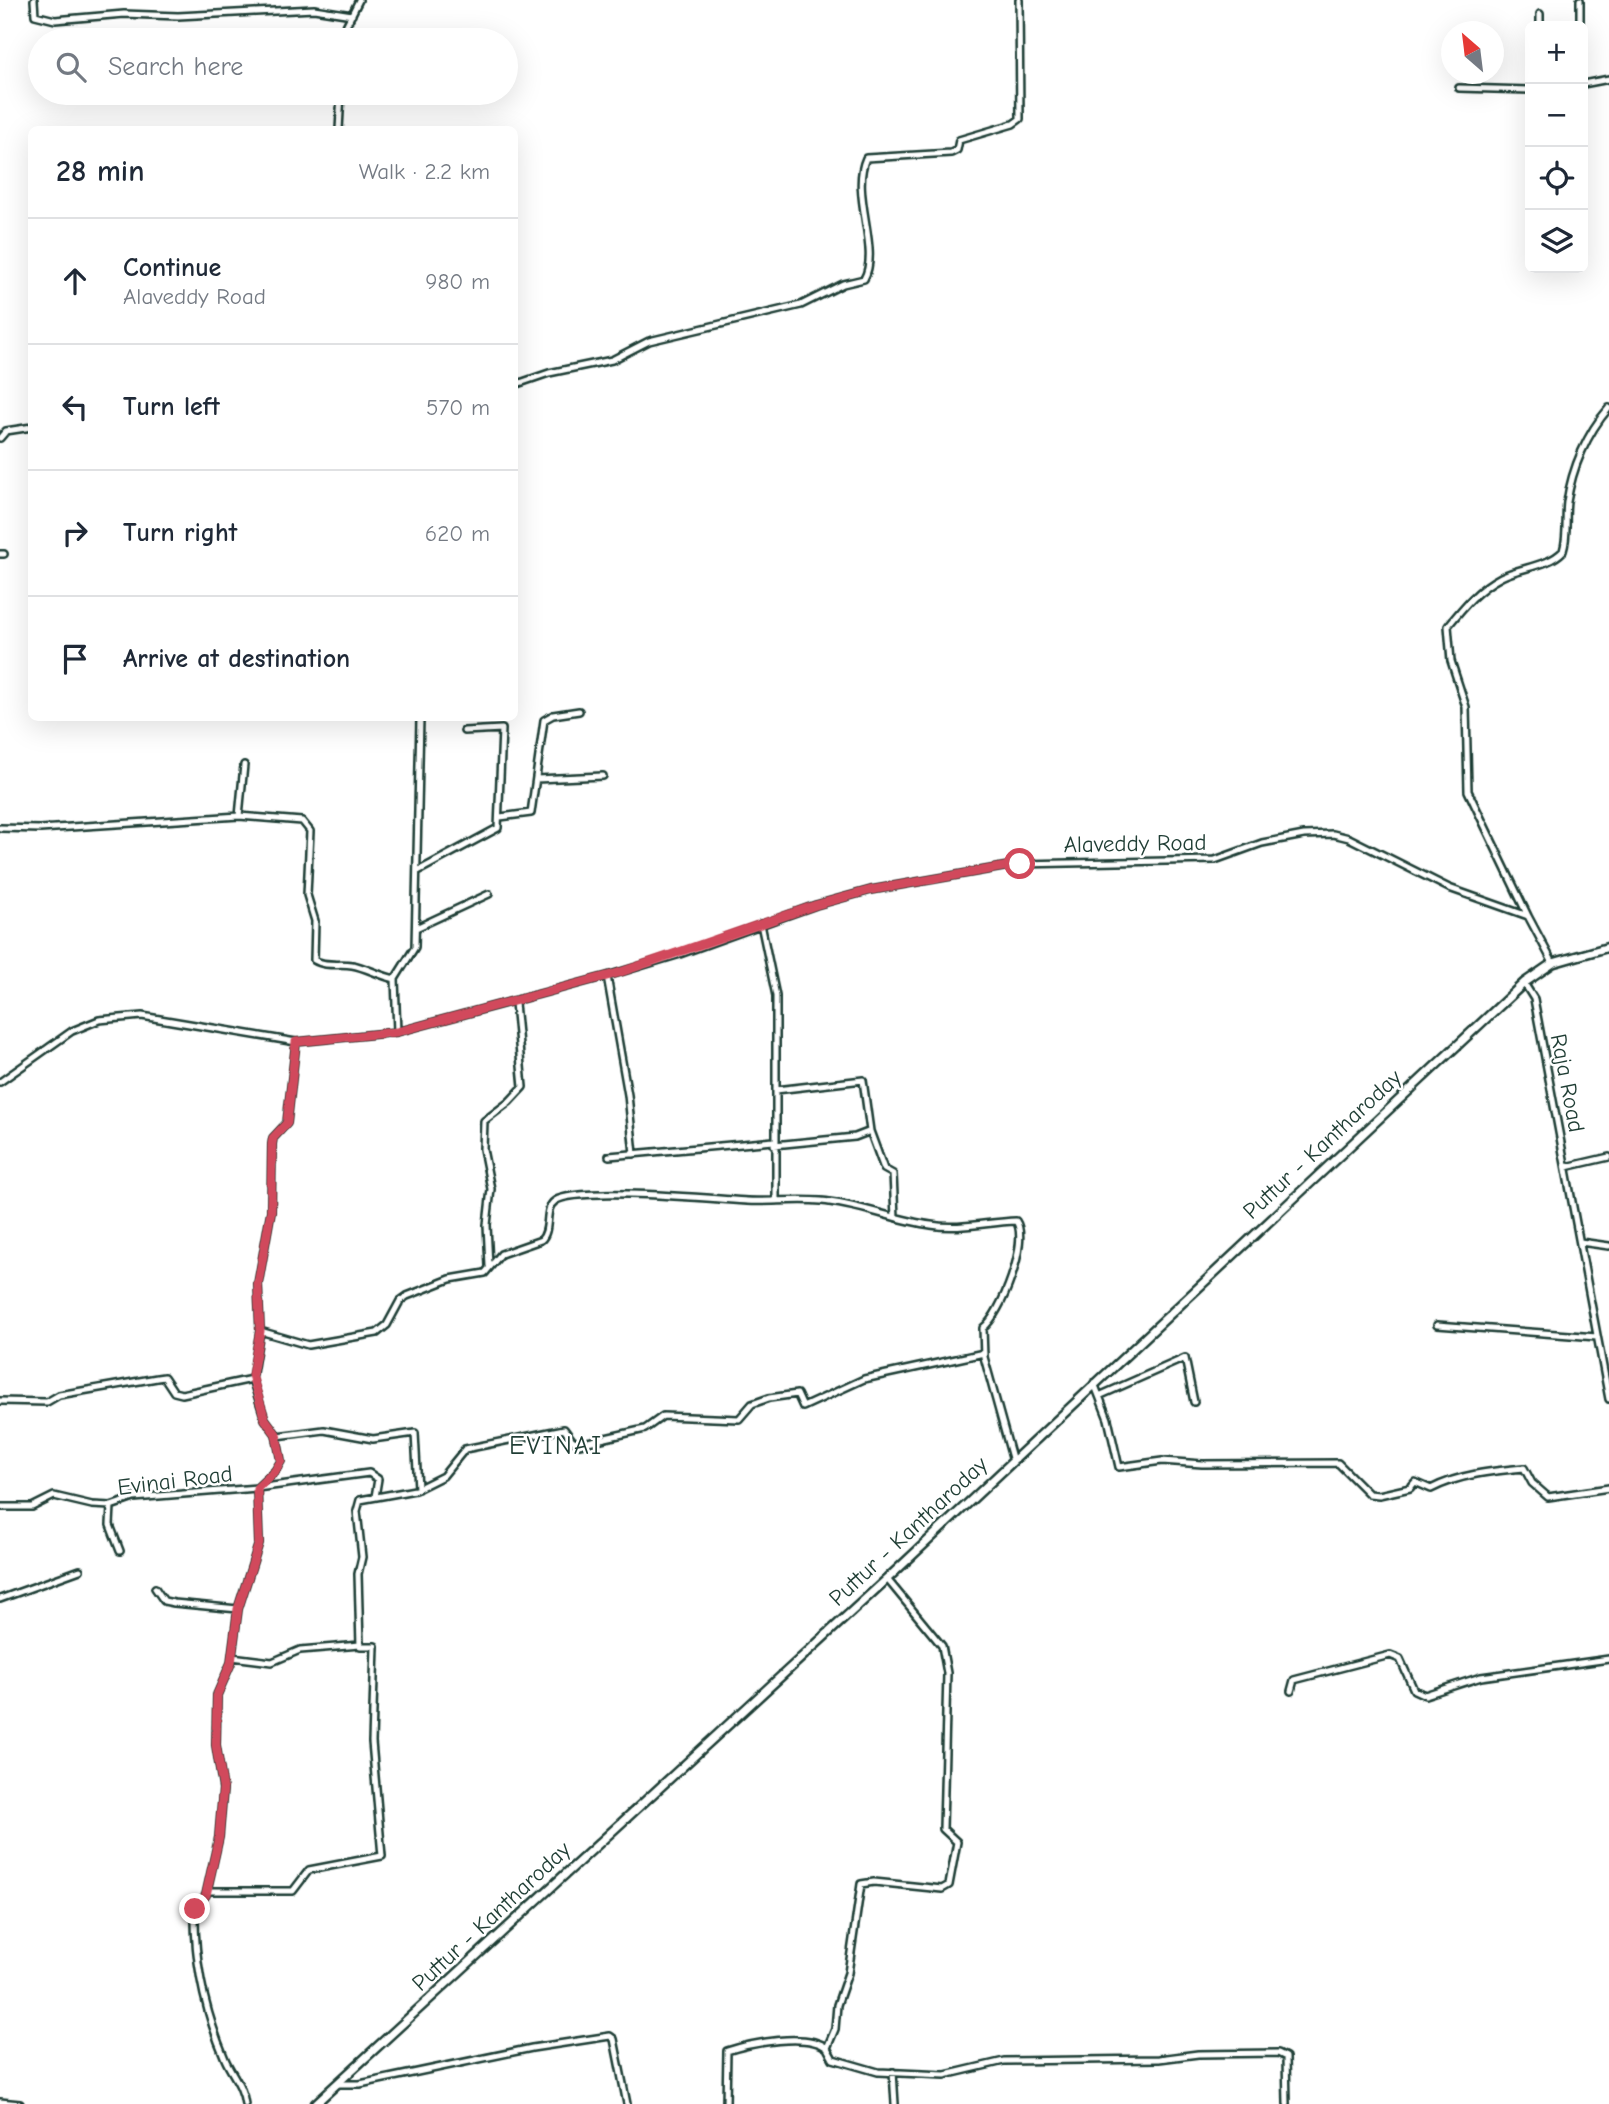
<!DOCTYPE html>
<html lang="en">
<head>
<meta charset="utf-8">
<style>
	body { margin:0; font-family:"Comic Neue",sans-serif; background:#f6f6f7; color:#1f2937 }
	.controls { position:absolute; right:21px; top:21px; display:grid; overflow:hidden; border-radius:10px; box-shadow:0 7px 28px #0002 }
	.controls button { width:63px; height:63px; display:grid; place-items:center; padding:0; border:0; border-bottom:2px solid #e0e1e3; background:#fff; color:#1f2937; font:35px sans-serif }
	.compass { position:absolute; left:1441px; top:21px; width:63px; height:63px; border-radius:50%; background:#fff; box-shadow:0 7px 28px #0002; rotate:332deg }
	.stop { position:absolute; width:21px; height:21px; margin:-16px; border:5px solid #d1495b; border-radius:50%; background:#fff }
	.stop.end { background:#d1495b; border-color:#fff; box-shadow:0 2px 7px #0008 }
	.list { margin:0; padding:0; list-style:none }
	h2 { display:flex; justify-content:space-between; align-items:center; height:91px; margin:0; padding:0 28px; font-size:30px }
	h2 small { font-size:23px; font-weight:400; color:#747a83 }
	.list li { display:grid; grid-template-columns:46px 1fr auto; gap:21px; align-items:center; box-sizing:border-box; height:126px; padding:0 28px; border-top:2px solid #e0e1e3 }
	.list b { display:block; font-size:26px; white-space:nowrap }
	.list p { margin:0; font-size:23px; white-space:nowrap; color:#747a83 }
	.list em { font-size:23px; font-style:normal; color:#747a83 }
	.icon { flex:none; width:38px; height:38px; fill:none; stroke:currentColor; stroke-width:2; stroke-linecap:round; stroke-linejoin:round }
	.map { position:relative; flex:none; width:1609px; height:2104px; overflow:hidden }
	.search { position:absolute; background:#fff; box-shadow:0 7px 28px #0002; left:28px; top:28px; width:490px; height:77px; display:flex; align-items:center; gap:18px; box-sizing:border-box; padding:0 24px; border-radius:38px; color:#747a83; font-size:26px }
	.panel { position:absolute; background:#fff; box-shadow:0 7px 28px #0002; left:28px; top:126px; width:490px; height:595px; border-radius:10px }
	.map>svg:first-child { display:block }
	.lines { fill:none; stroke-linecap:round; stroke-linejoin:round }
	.minor-casing { stroke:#1f3d34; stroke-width:10 }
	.major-casing { stroke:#1f3d34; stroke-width:12 }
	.minor { stroke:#fff; stroke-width:5 }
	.major { stroke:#fff; stroke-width:7 }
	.route { stroke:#d1495b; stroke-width:9 }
	.labels { text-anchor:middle; stroke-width:5; stroke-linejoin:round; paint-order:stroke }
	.street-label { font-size:23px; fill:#1f3d34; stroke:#fff }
	.quarter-label { font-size:26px; letter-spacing:2px; fill:#1f3d34; stroke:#fff }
</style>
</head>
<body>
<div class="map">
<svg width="1609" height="2104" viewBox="0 0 1609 2104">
	<rect width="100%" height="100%" fill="#fff"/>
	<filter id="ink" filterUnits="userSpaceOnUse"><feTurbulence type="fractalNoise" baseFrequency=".0143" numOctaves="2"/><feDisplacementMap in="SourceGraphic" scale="14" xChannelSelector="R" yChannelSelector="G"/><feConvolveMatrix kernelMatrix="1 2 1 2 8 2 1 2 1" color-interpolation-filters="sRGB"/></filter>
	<g filter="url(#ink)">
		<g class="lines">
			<defs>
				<path id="minor" d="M34 0 35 15 55 20 124 14 178 16 314 9 352 15
					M1540 14V26
					M1580 26V0
					M344 40V30L359 0
					M1583 84 1609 79
					M1459 88 1530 90
					M339 130 341 93
					M514 385 549 373 612 360 649 341 801 305 843 284 864 279C881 250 850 193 866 158L951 153 957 150 959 140 1013 124 1020 119 1019 0
					M0 438 6 431 32 427
					M0 554H4
					M536 779 603 776
					M239 816 244 765
					M500 817 531 813 544 720 553 715 579 711
					M0 828 40 829 239 816 302 821 310 831 307 895 315 921 314 960C325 967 340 963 352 965 365 967 380 976 395 979
					M418 871 498 828 502 729 464 731
					M1528 916 1468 791 1466 707 1451 661 1448 626C1464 606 1478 589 1501 577 1520 567 1548 567 1563 551 1568 536 1565 518 1567 502 1572 468 1587 433 1609 408
					M761 924 776 996V1200
					M416 928 489 894
					M607 976 628 1095 634 1154
					M1524 983 1534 999 1609 1399
					M397 1032 395 979 415 947 420 718
					M0 1082 72 1031 99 1020 142 1016 296 1042 397 1032 607 976 677 955 816 905 871 890 1020 864 1215 860 1262 843 1304 835 1333 834 1349 838 1449 888 1528 916 1553 963
					M776 1090 863 1080 870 1131 884 1169 893 1174 895 1217
					M774 1145 855 1137 868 1132
					M609 1156 774 1141
					M1566 1167 1609 1157
					M1580 1242 1609 1246
					M489 1266 487 1225 491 1189 483 1149 484 1121 509 1102 523 1087 515 1003
					M1437 1325 1597 1337
					M260 1331 308 1345 377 1333 387 1325 400 1301 407 1296 450 1279 485 1273 501 1254 541 1240C552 1230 543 1209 555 1201 578 1186 713 1199 747 1201 771 1202 796 1199 821 1201 859 1204 894 1220 931 1225 959 1230 987 1222 1016 1221 1030 1241 1001 1315 983 1328L984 1357 1012 1458
					M1094 1383 1108 1419 1119 1467 1162 1461 1202 1464 1338 1463 1369 1494 1379 1495 1410 1488 1415 1482 1431 1489C1460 1474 1492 1471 1524 1468L1532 1483 1548 1497 1609 1488
					M1099 1396 1185 1358 1194 1402
					M0 1401 47 1402 59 1395 157 1378 164 1377 174 1392 182 1394 252 1379
					M277 1436 324 1430 373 1439 415 1433 418 1489
					M111 1506 110 1525 120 1551
					M0 1507H32L54 1496 92 1505 111 1506 134 1498 257 1488 369 1473 378 1479 375 1497
					M887 1579 942 1646 947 1673 943 1829 957 1842 949 1885 942 1889 874 1882 861 1884 848 1973 837 2005 835 2029 827 2048 833 2059 878 2072 945 2075 1004 2061 1159 2059 1198 2054 1278 2053 1286 2057 1287 2104
					M155 1588 164 1601 174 1603 238 1609
					M0 1599 80 1570
					M232 1657 272 1662 300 1650 360 1645
					M1291 1691 1294 1680 1390 1655 1400 1659 1414 1690 1425 1695 1481 1677 1609 1659
					M207 1891H293L309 1870 382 1856 372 1742 375 1646H360L358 1574 362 1557 357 1511 360 1500 415 1490 443 1476 465 1449 564 1429 572 1440 579 1444 645 1429 663 1416 739 1419 752 1404 769 1398 797 1394 803 1407 864 1379 984 1353
					M893 2072 895 2104
					M337 2084H360L532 2048 610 2036 614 2039 627 2104
					M0 2102 20 2104
					M245 2104C243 2086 232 2075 225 2059 205 2012 194 1960 195 1909L206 1895 219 1837 223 1789 216 1745 217 1695 231 1663 238 1609 259 1543 257 1488 275 1471 281 1461 276 1434 265 1419 252 1379 260 1331 258 1284 271 1211 272 1144 273 1138 287 1123 296 1042
					M726 2104 727 2051C751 2043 807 2032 827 2048"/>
				<path id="major" d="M315 2104 887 1579 1524 983 1553 963 1609 947"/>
			</defs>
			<use href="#minor" class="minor-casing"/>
			<use href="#major" class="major-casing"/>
			<use href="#minor" class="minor"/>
			<use href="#major" class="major"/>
		</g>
	</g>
	<g class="lines" filter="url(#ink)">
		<path class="route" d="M195 1909 206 1895 219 1837 223 1788 216 1745 217 1695 231 1663 238 1609 259 1543 257 1488 275 1471 281 1461 276 1434 265 1419 252 1375 260 1331 258 1284 271 1211 272 1144 273 1138 287 1123 296 1042 397 1032 618 973 816 905 871 890 1020 864"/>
	</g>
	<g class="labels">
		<g class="street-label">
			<text transform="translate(1135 843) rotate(-1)" y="8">Alaveddy Road</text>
			<text transform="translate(1568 1083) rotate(79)" y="8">Raja Road</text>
			<text transform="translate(1322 1144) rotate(-43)" y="8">Puttur - Kantharoday</text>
			<text transform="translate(175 1480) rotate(-7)" y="8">Evinai Road</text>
			<text transform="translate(908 1531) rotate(-43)" y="8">Puttur - Kantharoday</text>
			<text transform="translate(491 1916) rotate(-43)" y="8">Puttur - Kantharoday</text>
		</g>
		<g class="quarter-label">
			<text x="556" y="1454">EVINAI</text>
		</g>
	</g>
</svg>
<div class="controls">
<button>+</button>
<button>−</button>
<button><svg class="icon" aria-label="locate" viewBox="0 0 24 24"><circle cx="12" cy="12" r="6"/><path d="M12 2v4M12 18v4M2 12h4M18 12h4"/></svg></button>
<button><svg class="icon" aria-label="layers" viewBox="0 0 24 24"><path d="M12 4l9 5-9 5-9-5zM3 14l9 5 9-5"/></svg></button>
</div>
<svg class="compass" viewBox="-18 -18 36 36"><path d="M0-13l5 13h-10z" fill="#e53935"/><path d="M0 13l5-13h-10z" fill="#747a83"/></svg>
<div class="stop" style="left:1020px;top:864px"></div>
<div class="stop end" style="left:195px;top:1909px"></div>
<div class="search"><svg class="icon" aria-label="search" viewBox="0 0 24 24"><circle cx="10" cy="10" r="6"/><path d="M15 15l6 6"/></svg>Search here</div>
<section class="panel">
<h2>28 min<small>Walk · 2.2 km</small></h2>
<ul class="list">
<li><svg class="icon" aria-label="ahead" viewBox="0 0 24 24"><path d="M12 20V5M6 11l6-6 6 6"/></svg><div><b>Continue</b><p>Alaveddy Road</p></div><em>980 m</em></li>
<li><svg class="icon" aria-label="left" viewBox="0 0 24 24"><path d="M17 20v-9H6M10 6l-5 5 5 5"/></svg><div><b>Turn left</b></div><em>570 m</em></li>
<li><svg class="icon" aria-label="right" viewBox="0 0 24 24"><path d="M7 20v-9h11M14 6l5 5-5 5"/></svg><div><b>Turn right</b></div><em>620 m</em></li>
<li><svg class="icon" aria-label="arrive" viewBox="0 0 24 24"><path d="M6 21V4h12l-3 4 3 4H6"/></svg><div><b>Arrive at destination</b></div></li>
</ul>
</section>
</div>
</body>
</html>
